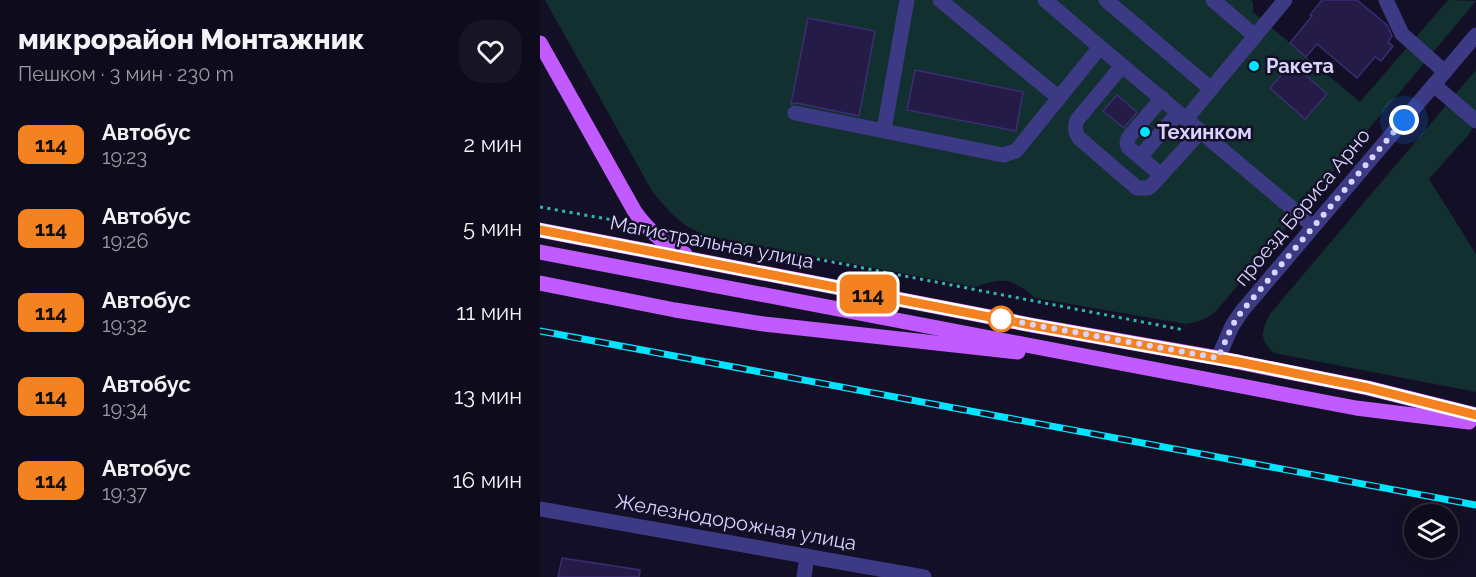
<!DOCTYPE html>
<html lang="ru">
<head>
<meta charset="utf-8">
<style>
  :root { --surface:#0e0b1c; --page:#171425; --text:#f1f3f6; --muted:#9b9ba3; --line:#2e2b3b }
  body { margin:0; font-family:Raleway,sans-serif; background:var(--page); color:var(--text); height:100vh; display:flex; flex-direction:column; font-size:22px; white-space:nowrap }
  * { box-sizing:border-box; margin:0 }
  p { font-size:20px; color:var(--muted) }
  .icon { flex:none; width:33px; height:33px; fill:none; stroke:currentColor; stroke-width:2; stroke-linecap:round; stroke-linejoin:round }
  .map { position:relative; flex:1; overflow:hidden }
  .panel { display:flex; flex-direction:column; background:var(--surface); width:540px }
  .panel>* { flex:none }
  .badge { padding:0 12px; border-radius:9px; font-size:21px; line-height:39px }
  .controls { position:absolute; left:864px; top:504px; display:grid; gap:12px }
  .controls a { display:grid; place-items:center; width:54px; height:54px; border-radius:50%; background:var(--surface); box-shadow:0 3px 15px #0003,0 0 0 2px var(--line); font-size:30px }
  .you { position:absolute; width:30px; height:30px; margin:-15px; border:4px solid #fff; border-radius:50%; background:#1a73e8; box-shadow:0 0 0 9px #1a73e833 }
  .map>.badge { position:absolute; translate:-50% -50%; box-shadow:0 0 0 3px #fff }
  .round { display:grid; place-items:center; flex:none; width:63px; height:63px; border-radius:24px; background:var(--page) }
  .overview { display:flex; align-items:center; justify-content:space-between; height:102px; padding:0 18px }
  h1 { font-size:28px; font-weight:800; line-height:45px }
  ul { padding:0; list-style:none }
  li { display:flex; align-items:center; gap:18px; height:84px; padding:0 18px }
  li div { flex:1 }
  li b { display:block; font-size:22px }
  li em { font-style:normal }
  li .badge { min-width:66px; font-weight:700; text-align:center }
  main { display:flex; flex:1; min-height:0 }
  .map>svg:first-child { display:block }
  .green { fill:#12302f }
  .building { fill:#241b47; stroke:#3b2d73; stroke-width:1.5 }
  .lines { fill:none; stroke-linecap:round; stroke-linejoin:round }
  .path { stroke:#2fb8b0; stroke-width:3; stroke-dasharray:3 4.5; stroke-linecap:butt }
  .minor { stroke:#3d3a85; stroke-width:15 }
  .major { stroke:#c25bff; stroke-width:15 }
  .rail-casing { stroke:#00e5ff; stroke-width:7 }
  .rail { stroke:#130f26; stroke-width:4.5; stroke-dasharray:14; stroke-linecap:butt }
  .line-casing { stroke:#fff; stroke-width:14 }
  .line { stroke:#f58220; stroke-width:9 }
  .walk { stroke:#d9d4ff; stroke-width:6; stroke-dasharray:0 10.8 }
  .poi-dot { fill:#00e5ff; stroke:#130f26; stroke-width:2 }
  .stop-dot { fill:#fff; stroke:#f58220; stroke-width:3 }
  .labels { text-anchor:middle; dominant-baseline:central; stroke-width:5; stroke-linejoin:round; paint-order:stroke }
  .poi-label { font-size:20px; font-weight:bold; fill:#d9d4ff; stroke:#130f26; text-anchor:start }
  .street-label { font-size:20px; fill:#d9d4ff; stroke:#130f26 }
</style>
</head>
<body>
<main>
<section class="panel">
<div class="overview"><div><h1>микрорайон Монтажник</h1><p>Пешком · 3 мин · 230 m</p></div><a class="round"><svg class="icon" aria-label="heart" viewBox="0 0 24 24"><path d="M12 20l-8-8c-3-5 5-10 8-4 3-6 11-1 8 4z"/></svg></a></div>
<ul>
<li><span class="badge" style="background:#f58220;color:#111">114</span><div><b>Автобус</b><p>19:23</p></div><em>2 мин</em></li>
<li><span class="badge" style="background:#f58220;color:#111">114</span><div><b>Автобус</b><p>19:26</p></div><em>5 мин</em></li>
<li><span class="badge" style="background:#f58220;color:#111">114</span><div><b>Автобус</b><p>19:32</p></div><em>11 мин</em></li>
<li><span class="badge" style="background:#f58220;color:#111">114</span><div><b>Автобус</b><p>19:34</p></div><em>13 мин</em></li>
<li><span class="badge" style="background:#f58220;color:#111">114</span><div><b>Автобус</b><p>19:37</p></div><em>16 мин</em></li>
</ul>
</section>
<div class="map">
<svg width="936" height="577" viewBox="0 0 936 577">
  <rect width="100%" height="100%" fill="#130f26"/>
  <g class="green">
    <path d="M5,0H711L713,2V12L820,102L908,0L936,1L678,309C669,318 659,322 646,324L495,298C472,278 464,277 435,287L171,237C140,226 133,216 112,191Z"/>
    <path d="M936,70V118L930,133L889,179L936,254V392L734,353C719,339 721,332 730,314Z"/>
  </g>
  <g class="building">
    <polygon points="782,0 817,0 847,25 852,36 848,42 853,46 841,61 835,57 817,78 777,44 766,57 750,43 772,16 770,15"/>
    <polygon points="268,18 335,31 319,116 257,103 251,104"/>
    <polygon points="752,63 787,94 765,119 730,88"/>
    <polygon points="375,70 483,92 476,131 367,110"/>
    <polygon points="577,95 597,112 584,128 563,111"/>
    <polygon points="22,558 100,570 99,577 18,577"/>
  </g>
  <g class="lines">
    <g class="path">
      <polyline points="0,207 84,222"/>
      <polyline points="137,232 644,330"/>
    </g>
    <g class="minor">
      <polyline points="400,0 519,98"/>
      <polyline points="505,0 560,47"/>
      <polyline points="566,0 671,89"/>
      <polyline points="673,0 715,36"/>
      <polyline points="846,0 862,34 905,72"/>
      <path d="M582,66L537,120C534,127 535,132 539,138L597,188H608L612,185L661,131"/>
      <polyline points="894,85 936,121"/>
      <polyline points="255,113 463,155 476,151 560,47 773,226"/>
      <polyline points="646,119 745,0"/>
      <polyline points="344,130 367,0"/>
      <polyline points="600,157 638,113"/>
      <polyline points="621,175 588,147 587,143 588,138 622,98"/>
      <polyline points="678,358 692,326 702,311 936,35"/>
      <polyline points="0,509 384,577"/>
      <polyline points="264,577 267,556"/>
    </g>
    <g class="major">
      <path d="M0,43L95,212C108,230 124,245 145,254"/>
      <polyline points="0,230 491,325 678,358 828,388 936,415"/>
      <polyline points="0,252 816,408 929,422"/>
      <polyline points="0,283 135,310 224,324 478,352"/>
    </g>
    <g class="rail-casing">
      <polyline id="rail" points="0,331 936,505"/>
    </g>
    <use href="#rail" class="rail"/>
  </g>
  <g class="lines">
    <g class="line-casing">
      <polyline id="line" points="0,230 491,325 699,362 828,388 936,415"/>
    </g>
    <use href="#line" class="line"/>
    <polyline class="walk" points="461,319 678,358 692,326 702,311 864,120"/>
  </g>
  <g class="poi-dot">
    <circle cx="714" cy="66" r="6"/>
    <circle cx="605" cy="132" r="6"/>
  </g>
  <circle class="stop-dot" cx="461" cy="319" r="12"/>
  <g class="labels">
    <g class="poi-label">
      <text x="726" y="66">Ракета</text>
      <text x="617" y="132">Техинком</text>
    </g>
    <g class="street-label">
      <text transform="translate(762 207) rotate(-50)">проезд Бориса Арно</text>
      <text transform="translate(172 242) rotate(11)">Магистральная улица</text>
      <text transform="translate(196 522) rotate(10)">Железнодорожная улица</text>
    </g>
  </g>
</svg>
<div class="controls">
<a><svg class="icon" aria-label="layers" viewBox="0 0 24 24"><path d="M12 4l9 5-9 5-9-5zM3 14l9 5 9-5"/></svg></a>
</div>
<div class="you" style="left:864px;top:120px"></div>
<b class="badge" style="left:328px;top:294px;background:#f58220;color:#111">114</b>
</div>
</main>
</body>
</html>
